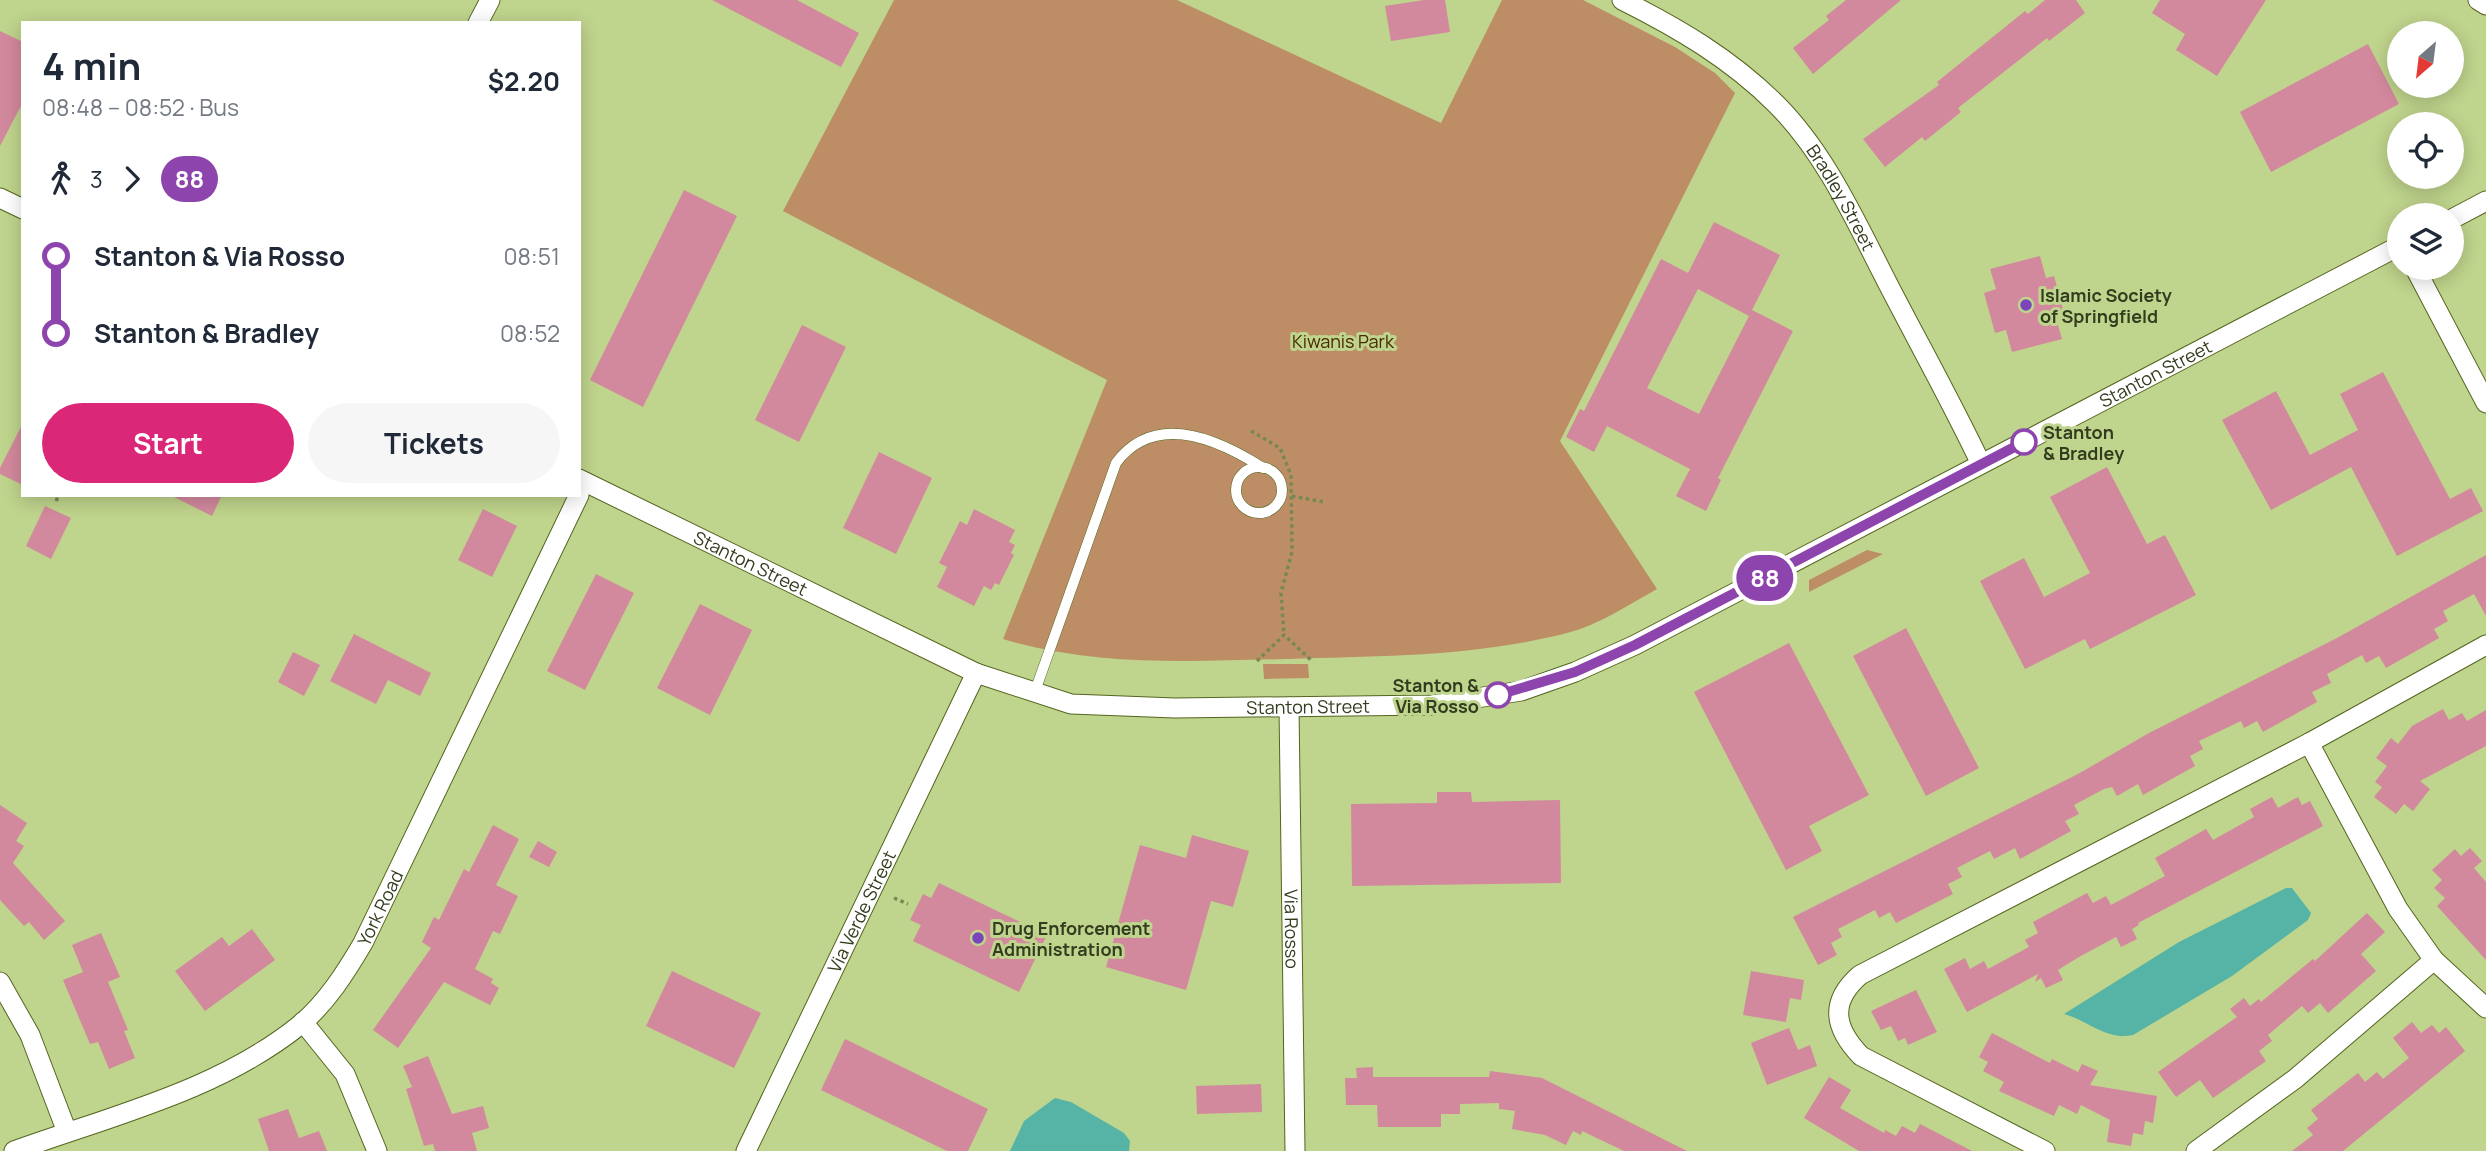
<!DOCTYPE html>
<html lang="en">
<head>
<meta charset="utf-8">
<style>
  :root { --surface:#fff; --page:#f6f6f7; --text:#1f2937; --muted:#747a83; --accent:#db2777 }
  body { margin:0; font-family:Manrope,sans-serif; background:var(--page); color:var(--text); height:100vh; display:flex; flex-direction:column; font-size:26px; white-space:nowrap }
  * { box-sizing:border-box; margin:0 }
  p { font-size:23px; color:var(--muted) }
  .icon { flex:none; width:38px; height:38px; fill:none; stroke:currentColor; stroke-width:2; stroke-linecap:round; stroke-linejoin:round }
  .map { position:relative; flex:1; overflow:hidden }
  .panel { position:absolute; left:21px; top:21px; width:560px; height:476px; display:flex; flex-direction:column; background:var(--surface); border-radius:0px; box-shadow:0 4px 18px #0003 }
  .panel>* { flex:none }
  .badge { padding:0 14px; border-radius:23px; font-size:24px; line-height:46px }
  .needle { width:46px; rotate:208deg }
  .fabs { position:absolute; left:2387px; top:21px; display:grid; gap:14px }
  .fabs a { display:grid; place-items:center; width:77px; height:77px; border-radius:50%; background:var(--surface); box-shadow:0 4px 18px #0003; font-size:35px }
  .map>.badge { position:absolute; translate:-50% -50%; box-shadow:0 0 0 4px #fff }
  .legs { display:flex; align-items:center; gap:10px; height:77px; padding:0 21px; font-size:23px }
  .legs p { margin-inline-start:auto }
  .overview { display:flex; align-items:center; justify-content:space-between; height:119px; padding:0 21px }
  h1 { font-size:38px; font-weight:700; line-height:52px }
  .action { display:flex; gap:14px; margin-top:auto; padding:14px 21px }
  .action a { flex:1; height:80px; border-radius:42px; background:var(--accent); color:#fff; font-size:28px; font-weight:700; line-height:80px; text-align:center }
  .action a+a { background:var(--page); color:var(--text) }
  ul { padding:0 21px; list-style:none }
  li { display:flex; align-items:center; gap:24px; height:77px; font-size:26px }
  li i { display:grid; place-items:center; width:10px; height:100%; margin:0 9px; background:currentColor }
  li i::after { content:''; width:18px; height:18px; margin:-9px; border:5px solid; border-radius:50%; background:var(--surface) }
  li p { margin-inline-start:auto }
  li:first-child i { background:linear-gradient(#0000 50%,currentColor 0) }
  li:last-child i { background:linear-gradient(currentColor 50%,#0000 0) }
  .map>svg:first-child { display:block }
  .green { fill:#bd8e66 }
  .water { fill:#55b4a6 }
  .building { fill:#d3899d; fill-rule:evenodd }
  .lines { fill:none; stroke-linecap:round; stroke-linejoin:round }
  .service-casing { stroke:#54651f; stroke-width:11 }
  .minor-casing { stroke:#54651f; stroke-width:21 }
  .path { stroke:#788754; stroke-width:3.5; stroke-dasharray:3.5 3.5; stroke-linecap:butt }
  .service { stroke:#fff; stroke-width:10 }
  .minor { stroke:#fff; stroke-width:19 }
  .line-1-casing { stroke:#fff; stroke-width:16 }
  .line-1 { stroke:#8e44ad; stroke-width:10 }
  .poi-dot { fill:#7c44bb; stroke:#bfd48c; stroke-width:2.5 }
  .stop-1-dot { fill:#fff; stroke:#8e44ad; stroke-width:3.5 }
  .labels { text-anchor:middle; dominant-baseline:central; stroke-width:6; stroke-linejoin:round; paint-order:stroke }
  .street-label { font-size:18px; fill:#333c1e; stroke:#bfd48c }
  .poi-label { font-size:18px; font-weight:bold; fill:#333c1e; stroke:#bfd48c; text-anchor:start }
  .park-label { font-size:18px; fill:#4b2700; stroke:#bfd48c }
  .stop-label { font-size:18px; font-weight:bold; fill:#333c1e; stroke:#bfd48c; text-anchor:start }
</style>
</head>
<body>
<div class="map">
<svg width="2486" height="1151" viewBox="0 0 2486 1151">
  <rect width="100%" height="100%" fill="#bfd48c"/>
  <g class="green">
    <path d="M894,0H1177L1441,123L1502,0H1583L1675,47L1715,73L1735,93L1560,441L1657,589C1628,605 1599,625 1567,633C1474,657 1382,656 1287,659C1191,661 1096,667 1003,639L1107,380L783,211Z"/>
    <polygon points="1867,550 1883,554 1809,592 1809,580"/>
    <polygon points="1263,664 1308,664 1309,678 1264,679"/>
  </g>
  <g class="water">
    <path d="M2286,888H2292L2311,913L2308,920L2232,976L2133,1035C2107,1041 2087,1020 2064,1014L2179,942Z"/>
    <polygon points="1055,1098 1071,1102 1124,1133 1130,1141 1129,1151 1010,1151 1024,1121"/>
  </g>
  <g class="building">
    <polygon points="712,0 797,0 859,33 841,67"/>
    <polygon points="1424,0 1445,0 1450,32 1391,41 1385,6"/>
    <polygon points="1846,0 1901,0 1813,74 1793,48 1829,20 1826,16"/>
    <polygon points="2045,0 2076,0 2085,13 2049,41 2047,38 1958,108 1961,112 1925,141 1922,137 1885,167 1863,139 1939,85 1937,82 2025,11 2028,14"/>
    <polygon points="2160,0 2266,0 2217,76 2176,50 2185,34 2152,13"/>
    <polygon points="0,31 23,42 23,102 0,146"/>
    <polygon points="2368,44 2399,104 2271,172 2240,112"/>
    <polygon points="684,190 737,216 643,407 590,380"/>
    <path d="M1714,222L1780,255L1752,310L1793,331L1718,478L1721,480L1706,511L1676,496L1690,469L1607,426L1594,452L1566,437L1580,409L1584,411L1661,259L1688,273ZM1698,289L1749,316L1699,414L1647,388Z"/>
    <polygon points="2040,256 2046,278 2054,276 2064,313 2055,315 2062,339 2012,352 2006,330 1995,333 1984,293 1996,289 1990,269"/>
    <polygon points="802,325 846,347 799,442 755,420"/>
    <polygon points="2383,372 2450,499 2471,488 2483,511 2397,556 2351,467 2271,510 2222,420 2276,391 2310,455 2358,430 2340,394"/>
    <polygon points="23,423 23,485 0,474 0,468"/>
    <polygon points="879,452 932,478 896,554 843,528"/>
    <polygon points="2107,467 2147,544 2165,535 2196,595 2090,649 2085,639 2025,669 1980,581 2024,558 2044,597 2090,573 2050,497"/>
    <polygon points="170,495 222,495 212,516"/>
    <polygon points="45,506 71,518 51,559 26,546"/>
    <polygon points="483,509 517,526 492,577 458,560"/>
    <polygon points="974,509 1015,530 1009,542 1015,545 1011,553 1014,555 999,585 995,583 991,590 984,586 974,606 937,587 947,567 939,563 960,521 967,525"/>
    <polygon points="2486,555 2486,616 2474,594 2443,611 2448,621 2434,629 2439,638 2386,668 2379,656 2366,663 2362,655 2327,674 2331,683 2312,692 2317,702 2263,732 2257,721 2244,728 2241,721 2199,741 2203,749 2190,756 2195,766 2143,795 2138,784 2117,796 2112,787 2104,789 2074,805 2079,814 2065,821 2071,831 2020,859 2015,848 1994,859 1990,851 1957,868 1962,877 1948,884 1953,894 1896,923 1890,912 1879,918 1875,910 1838,929 1842,937 1831,943 1837,955 1818,965 1793,917 2078,774 2149,733 2337,638"/>
    <polygon points="596,574 634,593 585,690 547,671"/>
    <polygon points="700,604 752,630 710,715 657,688"/>
    <polygon points="1906,628 1979,768 1926,796 1853,656"/>
    <polygon points="354,634 431,673 420,696 388,680 376,704 330,681"/>
    <polygon points="1789,643 1869,795 1809,826 1822,851 1786,870 1694,692"/>
    <polygon points="293,652 320,665 304,696 278,682"/>
    <polygon points="2443,709 2449,720 2462,713 2467,721 2486,710 2486,746 2420,781 2430,789 2413,811 2404,804 2396,814 2374,797 2382,787 2375,782 2387,766 2376,758 2391,738 2398,744 2412,726"/>
    <polygon points="1437,792 1471,792 1472,802 1560,800 1561,883 1352,886 1351,804 1437,803"/>
    <polygon points="2272,797 2278,808 2298,797 2302,805 2310,801 2323,826 2138,923 2139,925 2132,929 2137,939 2121,947 2116,937 2079,957 2058,970 2063,980 2046,988 2041,978 2035,982 2038,974 1967,1012 1944,969 1965,958 1970,969 1984,961 1988,969 2029,947 2025,940 2038,933 2033,922 2087,893 2093,903 2106,896 2111,905 2165,876 2155,858 2206,829 2213,840 2254,817 2250,809"/>
    <polygon points="0,805 27,823 16,841 24,846 13,863 65,921 44,940 29,922 24,926 0,900"/>
    <polygon points="493,825 519,839 496,885 518,896 500,934 493,931 475,969 493,979 491,983 499,988 490,1005 444,982 398,1048 373,1030 431,948 422,942 434,917 439,920 464,869 469,872"/>
    <polygon points="1192,835 1249,851 1233,907 1211,901 1186,990 1106,967 1140,845 1186,858"/>
    <polygon points="538,841 557,852 549,867 529,857"/>
    <polygon points="2470,848 2482,861 2474,868 2486,882 2486,960 2437,906 2445,898 2434,888 2442,880 2432,870 2455,849 2461,856"/>
    <polygon points="939,883 1047,935 1019,992 913,941 921,925 910,920 923,894 931,898"/>
    <polygon points="2367,913 2385,932 2361,954 2376,971 2328,1013 2320,1003 2308,1013 2302,1006 2268,1035 2272,1041 2259,1051 2266,1061 2213,1098 2200,1080 2176,1097 2158,1072 2237,1017 2230,1009 2244,998 2250,1006 2259,999 2261,1002 2313,959 2315,961"/>
    <polygon points="252,929 275,960 205,1011 175,971 222,937 229,946"/>
    <polygon points="101,933 120,977 108,982 128,1030 124,1031 135,1058 109,1069 98,1042 90,1044 63,980 83,972 72,945"/>
    <polygon points="672,971 761,1013 734,1068 646,1026"/>
    <polygon points="1751,971 1804,980 1801,1000 1790,998 1786,1022 1743,1015"/>
    <polygon points="1916,990 1937,1032 1908,1045 1905,1038 1898,1041 1891,1026 1881,1030 1871,1011"/>
    <polygon points="2412,1022 2421,1033 2432,1025 2439,1033 2446,1027 2465,1051 2343,1151 2292,1151 2313,1135 2307,1128 2318,1119 2311,1110 2358,1073 2365,1082 2377,1072 2383,1079 2409,1058 2393,1038"/>
    <polygon points="1789,1028 1798,1050 1810,1045 1817,1066 1767,1085 1751,1043"/>
    <polygon points="1992,1033 2050,1063 2052,1059 2078,1072 2082,1064 2098,1071 2090,1085 2157,1096 2153,1123 2145,1121 2143,1135 2133,1133 2131,1146 2107,1142 2110,1120 2081,1105 2077,1114 2059,1105 2054,1116 1999,1091 2004,1082 1983,1071 1988,1062 1979,1057"/>
    <polygon points="845,1039 988,1109 968,1151 947,1151 821,1090"/>
    <polygon points="428,1056 452,1114 483,1106 489,1128 472,1133 477,1151 435,1151 433,1144 424,1146 406,1089 412,1087 403,1066"/>
    <polygon points="1373,1067 1373,1077 1489,1077 1490,1071 1542,1078 1687,1151 1624,1151 1582,1131 1581,1135 1573,1131 1566,1145 1545,1135 1512,1129 1515,1111 1499,1109 1499,1103 1460,1104 1460,1114 1441,1114 1441,1127 1378,1127 1377,1105 1346,1105 1345,1078 1357,1078 1356,1068"/>
    <polygon points="1829,1077 1851,1090 1840,1108 1884,1133 1885,1130 1896,1136 1902,1126 1915,1133 1920,1124 1972,1151 1859,1151 1804,1118"/>
    <polygon points="1261,1084 1262,1112 1197,1114 1196,1086"/>
    <polygon points="288,1109 299,1138 319,1131 327,1151 269,1151 258,1119"/>
  </g>
  <g class="lines">
    <g class="service-casing">
      <g id="service">
        <circle cx="1259" cy="490" r="23"/>
        <path d="M1034,694L1116,463C1155,411 1218,439 1263,468"/>
      </g>
    </g>
    <g class="minor-casing">
      <g id="minor">
        <path id="s1" d="M1622,0C1678,28 1731,59 1776,104C1826,154 1856,222 1888,284C1919,344 1952,403 1981,464"/>
        <polyline points="2478,0 2486,5"/>
        <polyline points="478,23 490,0"/>
        <polyline points="0,198 23,209"/>
        <polyline points="2452,219 2486,201"/>
        <polyline points="2415,268 2486,403"/>
        <path id="s2" d="M579,479L976,673L1071,704L1175,708L1432,705L1521,691L1575,672L1635,645L2399,246"/>
        <path id="s3" d="M1289,707L1295,1151"/>
        <polyline points="2309,743 2486,645"/>
        <polyline points="2434,960 2486,1008"/>
        <polyline points="0,982 30,1035 67,1132"/>
        <polyline points="303,1022 345,1074 377,1151"/>
        <path id="s4" d="M14,1151C111,1116 220,1090 301,1024C327,1002 346,972 363,943L579,495"/>
        <path id="s5" d="M746,1151L976,673"/>
        <path d="M2045,1151L1861,1056C1834,1028 1829,1002 1860,975L2309,743L2398,909L2434,960L2295,1079L2196,1151"/>
      </g>
    </g>
    <g class="path">
      <polyline points="1251,431 1280,448 1291,475 1292,552 1281,593 1284,635"/>
      <polyline points="1292,496 1324,502"/>
      <polyline points="56,501 59,495"/>
      <polyline points="1257,661 1284,635 1312,661"/>
      <polyline points="894,898 908,904"/>
    </g>
    <use href="#service" class="service"/>
    <use href="#minor" class="minor"/>
  </g>
  <g class="lines">
    <g class="line-1-casing">
      <polyline id="line-1" points="1498,695 1575,672 1635,645 2024,442"/>
    </g>
    <use href="#line-1" class="line-1"/>
  </g>
  <g class="poi-dot">
    <circle cx="2026" cy="305" r="7"/>
    <circle cx="978" cy="938" r="7"/>
  </g>
  <g class="stop-1-dot">
    <circle cx="2024" cy="442" r="12"/>
    <circle cx="1498" cy="695" r="12"/>
  </g>
  <g class="labels">
    <g class="street-label">
      <text stroke="none"><textPath href="#s1" startOffset="301">Bradley Street</textPath></text>
      <text stroke="none"><textPath href="#s2" startOffset="1703">Stanton Street</textPath></text>
      <text stroke="none"><textPath href="#s2" startOffset="191">Stanton Street</textPath></text>
      <text stroke="none"><textPath href="#s2" startOffset="779">Stanton Street</textPath></text>
      <text stroke="none"><textPath href="#s4" startOffset="457">York Road</textPath></text>
      <text stroke="none"><textPath href="#s5" startOffset="266">Via Verde Street</textPath></text>
      <text stroke="none"><textPath href="#s3" startOffset="222">Via Rosso</textPath></text>
    </g>
    <g class="poi-label">
      <text x="2040" y="295">Islamic Society<tspan x="2040" dy="21">of Springfield</tspan></text>
      <text x="992" y="928">Drug Enforcement<tspan x="992" dy="21">Administration</tspan></text>
    </g>
    <g class="park-label">
      <text x="1343" y="341">Kiwanis Park</text>
    </g>
    <g class="stop-label">
      <text x="2043" y="432">Stanton<tspan x="2043" dy="21">&amp; Bradley</tspan></text>
      <text x="1479" y="685" text-anchor="end">Stanton &amp;<tspan x="1479" dy="21">Via Rosso</tspan></text>
    </g>
  </g>
</svg>
<div class="fabs">
<a><svg class="needle" viewBox="-14 -14 28 28"><path d="M0-13l5 13h-10z" fill="#e53935"/><path d="M0 13l5-13h-10z" fill="#747a83"/></svg></a>
<a><svg class="icon" aria-label="locate" viewBox="0 0 24 24"><circle cx="12" cy="12" r="6"/><path d="M12 2v4M12 18v4M2 12h4M18 12h4"/></svg></a>
<a><svg class="icon" aria-label="layers" viewBox="0 0 24 24"><path d="M12 4l9 5-9 5-9-5zM3 14l9 5 9-5"/></svg></a>
</div>
<b class="badge" style="left:1765px;top:578px;background:#8e44ad;color:#fff">88</b>
<section class="panel">
<div class="overview"><div><h1>4 min</h1><p>08:48 – 08:52 · Bus</p></div><b>$2.20</b></div>
<div class="legs"><svg class="icon" aria-label="walk" viewBox="0 0 24 24"><circle cx="13" cy="4" r="2"/><path d="M13 8l-2 6 4 7M11 14l-3 7M7 12l3-4h3l4 4"/></svg>3<svg class="icon" aria-label="forward" viewBox="0 0 24 24"><path d="M9 5l7 7-7 7"/></svg><b class="badge" style="background:#8e44ad;color:#fff">88</b></div>
<ul>
<li><i style="color:#8e44ad"></i><b>Stanton &amp; Via Rosso</b><p>08:51</p></li>
<li><i style="color:#8e44ad"></i><b>Stanton &amp; Bradley</b><p>08:52</p></li>
</ul>
<div class="action"><a>Start</a><a>Tickets</a></div>
</section>
</div>
</body>
</html>
